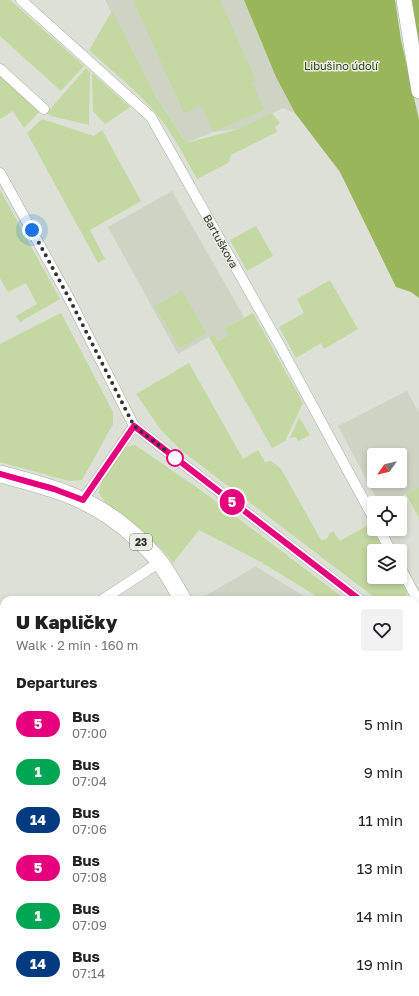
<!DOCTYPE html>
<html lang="en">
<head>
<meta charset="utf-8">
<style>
  :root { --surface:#fff; --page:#f2f2f2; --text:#202124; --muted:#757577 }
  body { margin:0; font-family:"Golos Text",sans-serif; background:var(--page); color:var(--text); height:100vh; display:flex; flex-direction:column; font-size:15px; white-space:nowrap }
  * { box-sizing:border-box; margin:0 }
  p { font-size:13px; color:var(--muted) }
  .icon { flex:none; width:22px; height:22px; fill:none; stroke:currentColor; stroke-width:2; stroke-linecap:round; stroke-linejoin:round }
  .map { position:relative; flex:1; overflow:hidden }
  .drawer { position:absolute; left:0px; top:596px; width:419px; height:400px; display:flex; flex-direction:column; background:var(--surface); border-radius:12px 12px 0 0; box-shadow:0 2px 6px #0003 }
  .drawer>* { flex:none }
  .badge { padding:0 8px; border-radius:13px; font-size:14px; line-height:26px }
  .needle { width:26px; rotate:236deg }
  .buttons { position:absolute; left:367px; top:448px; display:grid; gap:8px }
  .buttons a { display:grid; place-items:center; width:40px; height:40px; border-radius:4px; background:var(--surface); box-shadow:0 2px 6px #0003; font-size:20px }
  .you { position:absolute; width:20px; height:20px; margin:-10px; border:3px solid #fff; border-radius:50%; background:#1a73e8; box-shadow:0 0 0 6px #1a73e833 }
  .map>.badge { position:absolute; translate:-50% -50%; box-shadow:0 0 0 2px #fff }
  h2 { padding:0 16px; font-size:15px; line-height:36px }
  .round { display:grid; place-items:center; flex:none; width:42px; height:42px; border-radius:4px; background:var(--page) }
  .headline { display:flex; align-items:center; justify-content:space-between; height:68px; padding:0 16px }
  h1 { font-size:19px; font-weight:800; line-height:30px }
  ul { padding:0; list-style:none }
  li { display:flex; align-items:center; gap:12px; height:48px; padding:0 16px }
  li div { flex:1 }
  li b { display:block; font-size:15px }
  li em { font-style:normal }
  li .badge { min-width:44px; font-weight:700; text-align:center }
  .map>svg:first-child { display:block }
  .built { fill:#ced4c3; fill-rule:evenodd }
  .green { fill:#c4d8a1 }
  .forest { fill:#99b65a }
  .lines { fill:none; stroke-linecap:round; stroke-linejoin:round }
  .street-casing { stroke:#a6aaa0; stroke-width:11 }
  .secondary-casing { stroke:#a6aaa0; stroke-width:16 }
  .primary-casing { stroke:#a6aaa0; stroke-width:18 }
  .street { stroke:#fff; stroke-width:10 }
  .secondary { stroke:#fff; stroke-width:15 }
  .primary { stroke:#fff; stroke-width:17 }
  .rail { stroke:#888a83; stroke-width:3 }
  .line-casing { stroke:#fff; stroke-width:9 }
  .line { stroke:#e6007e; stroke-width:6 }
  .walk { stroke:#32332f; stroke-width:4; stroke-dasharray:0 7.2 }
  .stop-dot { fill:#fff; stroke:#e6007e; stroke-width:2 }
  .labels { text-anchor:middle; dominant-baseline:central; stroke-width:3; stroke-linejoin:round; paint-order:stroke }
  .shield { fill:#e9ede3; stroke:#696b65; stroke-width:1 }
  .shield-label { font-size:10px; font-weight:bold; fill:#32332f }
  .park-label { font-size:11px; fill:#333e18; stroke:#e9ede3 }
  .street-label { font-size:11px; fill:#32332f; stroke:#e9ede3 }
</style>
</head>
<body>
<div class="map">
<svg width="419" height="996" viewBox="0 0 419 996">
  <rect width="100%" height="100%" fill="#dce0d6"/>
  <g class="built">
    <polygon points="105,0 244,0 276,77 295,113 283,108 239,129 213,132 186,143 154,94"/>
    <polygon points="172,191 244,317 224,328 228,336 218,341 214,334 178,354 108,227"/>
    <path d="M407,391L419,413V487L389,503H379L338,426ZM374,455H400V481H374Z"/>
    <polygon points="255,566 310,600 198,600 255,567"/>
  </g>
  <g class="green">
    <polygon points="0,0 10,0 84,66 61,91 0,36"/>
    <polygon points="133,0 220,0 256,81 252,82 264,110 213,132 201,105 184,113"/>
    <path d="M112,11L154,94L186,143L239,129L272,113L280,123L275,127L277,132L231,155L228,163L197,179C185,158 174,135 158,116C138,91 112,71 89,50Z"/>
    <polygon points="86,68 90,72 89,125 51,116 47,113"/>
    <polygon points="92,73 130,107 105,124 93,111"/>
    <polygon points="0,75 40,111 24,128 13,111 0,119"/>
    <polygon points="42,119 94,136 102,130 141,201 90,230 105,259 98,263 27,133"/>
    <polygon points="0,190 60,299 20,322 16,316 37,304 26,283 8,292 0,278"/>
    <polygon points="256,226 273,256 247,271 230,240"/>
    <polygon points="330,280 358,329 324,349 321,343 296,358 279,327 304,313 297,299"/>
    <polygon points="182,291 206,333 180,348 155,306"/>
    <polygon points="61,313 113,412 113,424 82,480 69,481 0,462 0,344"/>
    <polygon points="253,313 303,403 285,441 272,448 209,337 214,334 218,341 228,336 224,328"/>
    <polygon points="189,363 243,459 258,450 265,462 271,461 281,469 321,540 327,539 329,534 333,531 340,541 370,524 384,551 374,551 374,577 399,577 407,592 406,600 378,600 182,451 161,430 136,394"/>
    <polygon points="299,417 310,435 298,441 296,437 290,438"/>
    <path d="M135,445L202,491L346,600H323L261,562L199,530L173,563L163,550L103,500L99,493C101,480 112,459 123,449C126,446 131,446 135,445Z"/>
    <polygon points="419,487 419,518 406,494"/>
    <polygon points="0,763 4,770 4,992 150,992 154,996 29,996 22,994 18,996 0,996"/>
    <polygon points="253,992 335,992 327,996 255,996"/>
  </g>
  <g class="forest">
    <polygon points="244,0 395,0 401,40 419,120 419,298 411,292 396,287 340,172 295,113 276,77"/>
    <polygon points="411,0 419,0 419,60"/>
    <polygon points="174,992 253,992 255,996 177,996"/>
  </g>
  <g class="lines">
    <g class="street-casing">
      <g id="street">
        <polyline points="21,0 151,117 279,344 374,519"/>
        <polyline points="0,69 44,109"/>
        <polyline points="0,173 70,300 134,426 360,600"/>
        <polyline points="83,500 134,426"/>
        <polyline points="379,529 391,551"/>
        <polyline points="400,567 415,595 418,624"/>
        <polyline points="102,600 160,562"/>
        <polyline points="0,614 4,614"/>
        <polyline points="415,642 419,645"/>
        <polyline points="415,678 419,676"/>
        <polyline points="0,711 4,716"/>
        <polyline points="415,818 419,816"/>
        <polyline points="415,957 419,954"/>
      </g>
    </g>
    <g class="secondary-casing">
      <polyline id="secondary" points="404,0 419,91"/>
    </g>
    <g class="primary-casing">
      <g id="primary">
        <path d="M0,474C55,488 96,499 138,539C146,547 155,555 161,564C169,575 176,588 183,600"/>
        <polyline points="409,992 411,996"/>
      </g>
    </g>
    <use href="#street" class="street"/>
    <use href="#secondary" class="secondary"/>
    <use href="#primary" class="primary"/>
    <g class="rail">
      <polyline points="0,748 4,754"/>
      <polyline points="162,992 165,996"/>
    </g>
  </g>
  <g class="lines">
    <g class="line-casing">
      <polyline id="line" points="0,474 54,489 83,500 134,426 360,600"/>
    </g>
    <use href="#line" class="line"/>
    <polyline class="walk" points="32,230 70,300 134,426 175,458"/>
  </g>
  <circle class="stop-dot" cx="175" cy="458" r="8"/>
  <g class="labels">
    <rect class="shield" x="130" y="534" width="22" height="16" rx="3"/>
    <g class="shield-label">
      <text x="141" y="542">23</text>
    </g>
    <g class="park-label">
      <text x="341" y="65">Libušino údolí</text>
    </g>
    <g class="street-label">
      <text transform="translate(221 241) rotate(61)">Bartuškova</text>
    </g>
  </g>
</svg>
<div class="buttons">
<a><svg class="needle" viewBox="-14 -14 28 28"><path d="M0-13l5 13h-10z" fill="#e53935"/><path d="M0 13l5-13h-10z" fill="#757577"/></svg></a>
<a><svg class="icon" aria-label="locate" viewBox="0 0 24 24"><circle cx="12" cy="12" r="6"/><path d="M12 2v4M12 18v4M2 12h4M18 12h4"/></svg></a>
<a><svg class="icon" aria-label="layers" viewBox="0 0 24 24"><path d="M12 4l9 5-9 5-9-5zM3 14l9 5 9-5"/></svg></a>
</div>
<div class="you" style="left:32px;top:230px"></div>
<b class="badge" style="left:232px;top:502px;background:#e6007e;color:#fff">5</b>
<section class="drawer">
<div class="headline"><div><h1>U Kapličky</h1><p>Walk · 2 min · 160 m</p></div><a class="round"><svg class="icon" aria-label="heart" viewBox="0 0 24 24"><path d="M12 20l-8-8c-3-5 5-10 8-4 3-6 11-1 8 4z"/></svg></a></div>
<h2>Departures</h2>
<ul>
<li><span class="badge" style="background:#e6007e;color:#fff">5</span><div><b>Bus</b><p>07:00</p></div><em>5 min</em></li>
<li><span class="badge" style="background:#00a651;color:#fff">1</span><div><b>Bus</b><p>07:04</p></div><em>9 min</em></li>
<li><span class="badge" style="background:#003b80;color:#fff">14</span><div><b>Bus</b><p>07:06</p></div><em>11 min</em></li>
<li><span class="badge" style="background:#e6007e;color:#fff">5</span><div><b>Bus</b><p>07:08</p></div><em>13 min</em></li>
<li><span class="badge" style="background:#00a651;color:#fff">1</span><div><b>Bus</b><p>07:09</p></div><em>14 min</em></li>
<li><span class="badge" style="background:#003b80;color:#fff">14</span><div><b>Bus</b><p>07:14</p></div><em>19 min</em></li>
</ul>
</section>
</div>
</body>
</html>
